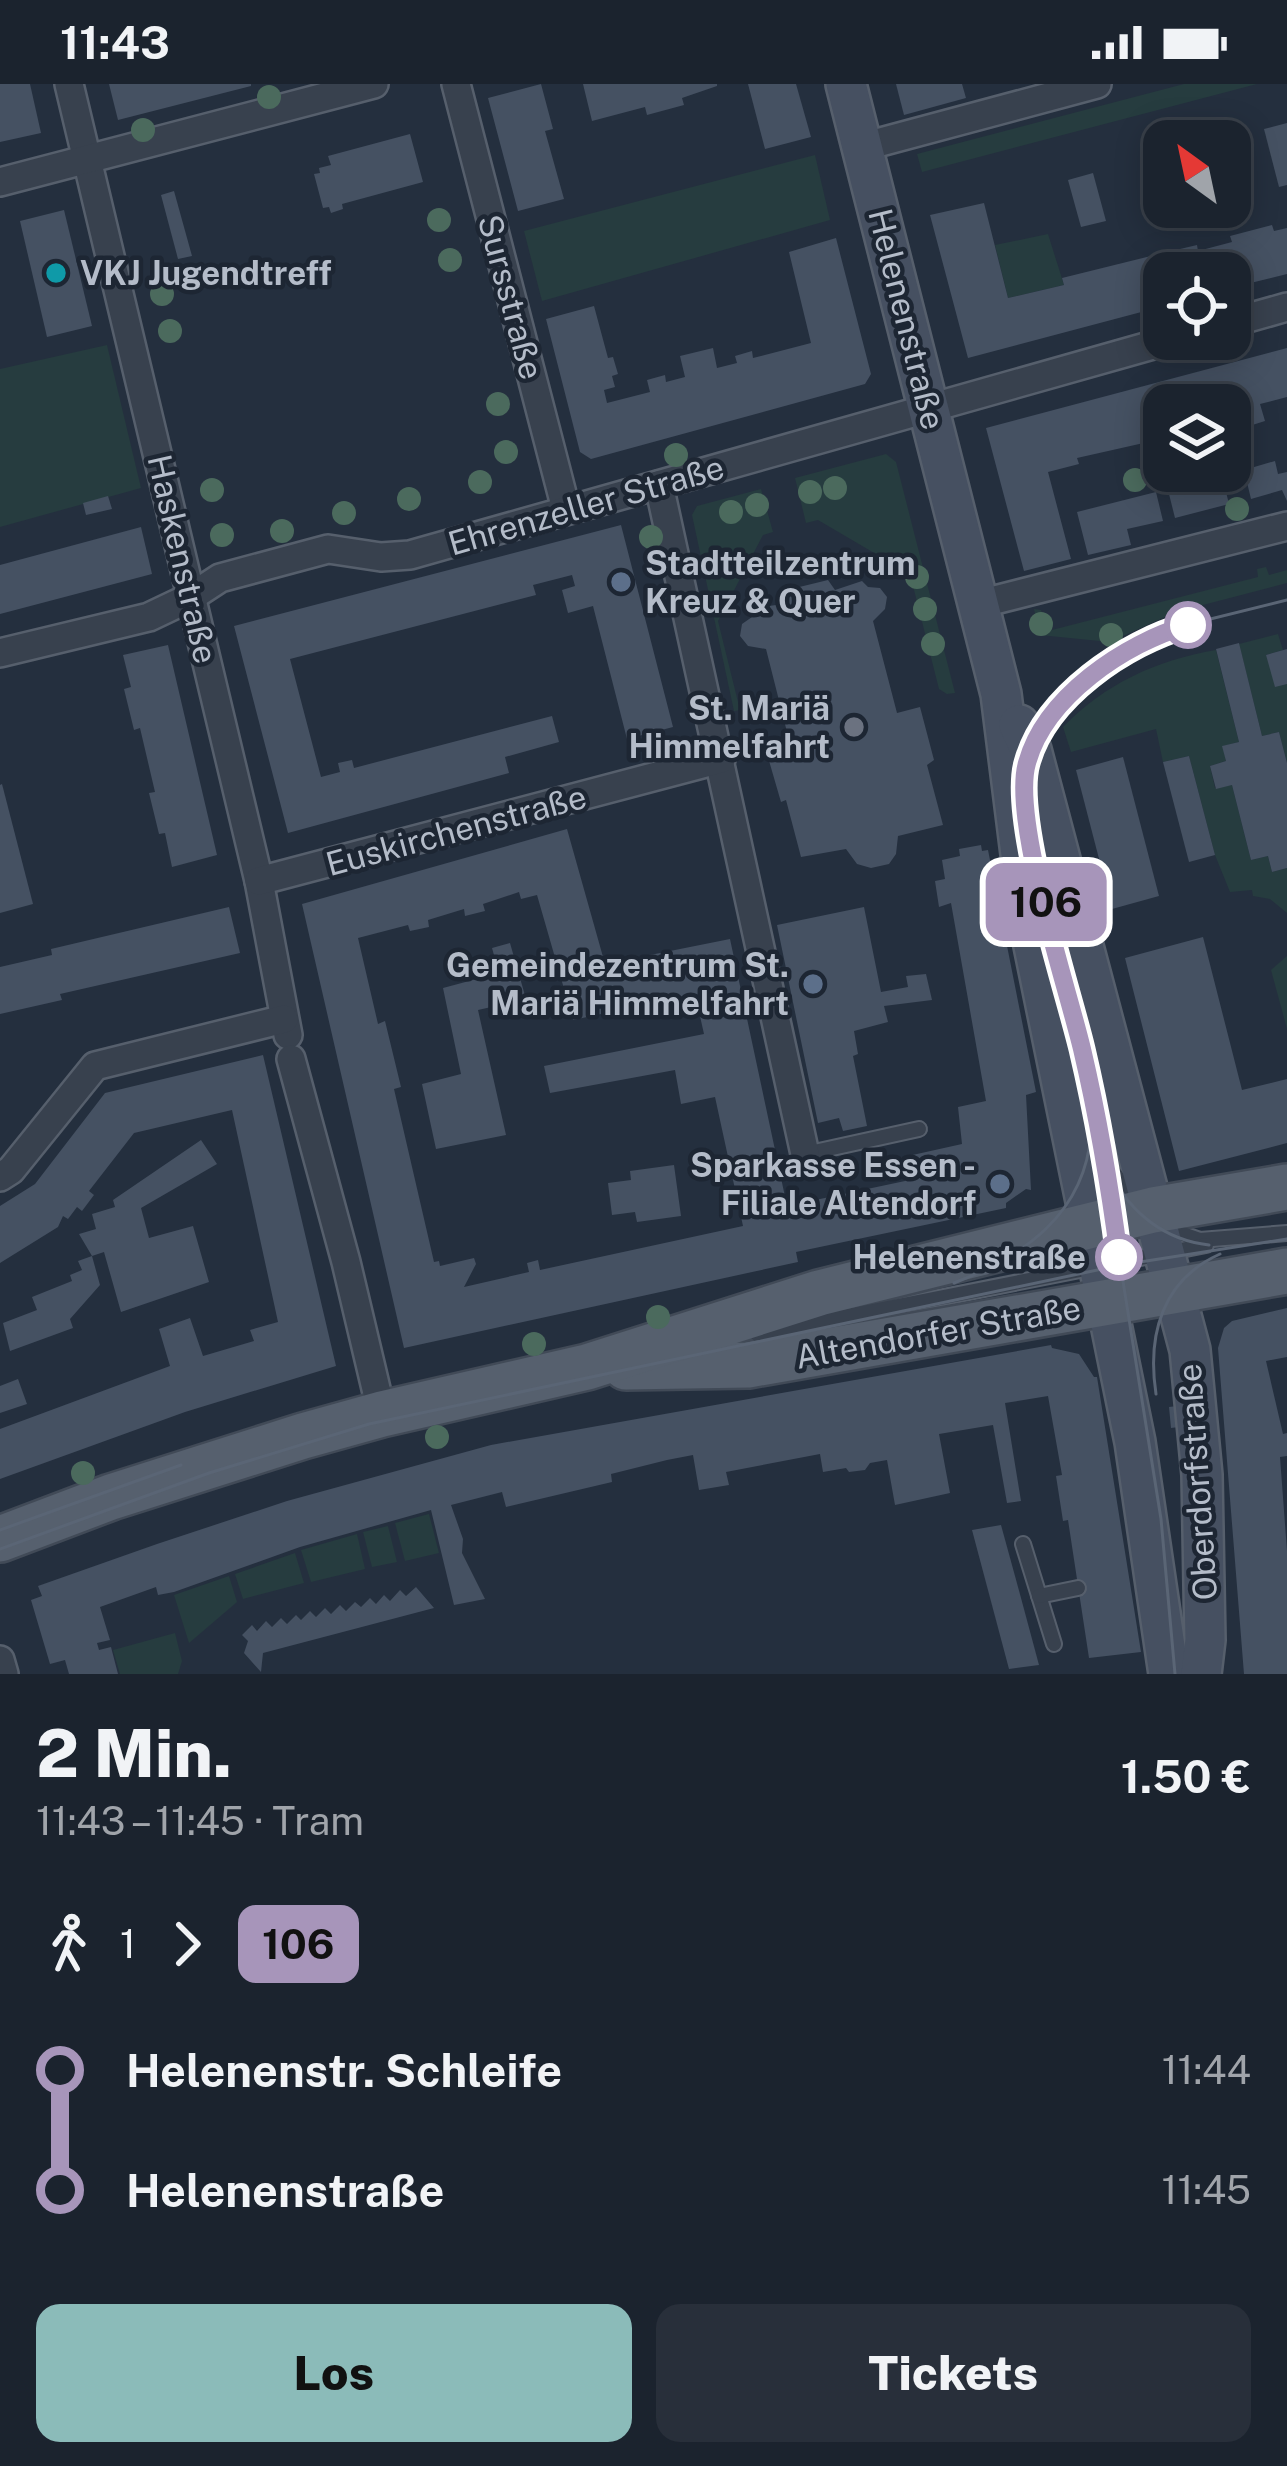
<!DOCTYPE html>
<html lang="de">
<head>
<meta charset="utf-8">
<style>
  :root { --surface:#1b232e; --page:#282f3a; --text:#f1f3f6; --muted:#a0a4aa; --line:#39404a; --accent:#8bbbb9 }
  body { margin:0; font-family:"Public Sans",sans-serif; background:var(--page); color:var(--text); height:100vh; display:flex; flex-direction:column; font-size:45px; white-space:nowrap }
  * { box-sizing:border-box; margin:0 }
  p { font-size:39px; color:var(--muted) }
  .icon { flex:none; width:66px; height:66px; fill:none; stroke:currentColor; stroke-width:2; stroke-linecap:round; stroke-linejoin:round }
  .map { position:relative; height:1590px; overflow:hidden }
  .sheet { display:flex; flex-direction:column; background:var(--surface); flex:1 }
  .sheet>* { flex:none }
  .badge { padding:0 24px; border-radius:18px; font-size:42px; line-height:78px }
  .needle { width:78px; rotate:327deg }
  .tools { position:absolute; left:1143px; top:36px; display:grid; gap:24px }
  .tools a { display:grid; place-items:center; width:108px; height:108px; border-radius:24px; background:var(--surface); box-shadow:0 6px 30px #0003,0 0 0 3px var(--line); font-size:60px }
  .map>.badge { position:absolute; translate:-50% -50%; box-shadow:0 0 0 6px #fff }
  .legs { display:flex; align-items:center; gap:18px; height:132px; padding:0 36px; font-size:39px }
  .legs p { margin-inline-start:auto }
  .headline { display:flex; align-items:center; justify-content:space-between; height:204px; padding:0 36px }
  h1 { font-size:66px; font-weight:800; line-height:90px }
  .primary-button { display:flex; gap:24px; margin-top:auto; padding:24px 36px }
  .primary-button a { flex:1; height:138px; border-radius:24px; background:var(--accent); color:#111; font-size:48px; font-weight:800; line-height:138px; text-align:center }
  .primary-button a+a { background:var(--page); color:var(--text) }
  ul { padding:0 36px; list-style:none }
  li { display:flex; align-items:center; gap:42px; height:120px; font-size:45px }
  li i { display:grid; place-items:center; width:18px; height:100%; margin:0 15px; background:currentColor }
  li i::after { content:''; width:30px; height:30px; margin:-15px; border:9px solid; border-radius:50%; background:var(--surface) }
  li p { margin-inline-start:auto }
  li:first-child i { background:linear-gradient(#0000 50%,currentColor 0) }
  li:last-child i { background:linear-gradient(currentColor 50%,#0000 0) }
  .status { display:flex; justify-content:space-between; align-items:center; height:84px; padding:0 60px; background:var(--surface); direction:ltr }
  .status svg { height:33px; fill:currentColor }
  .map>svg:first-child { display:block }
  .green { fill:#263c3f }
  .building { fill:#455162; fill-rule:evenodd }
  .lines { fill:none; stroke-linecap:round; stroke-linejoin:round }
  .lane-casing { stroke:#565f6c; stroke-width:18 }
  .street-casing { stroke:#565f6c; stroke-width:32 }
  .secondary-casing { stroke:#565f6c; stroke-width:44 }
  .primary-casing { stroke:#414a57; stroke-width:50 }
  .lane { stroke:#38414e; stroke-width:14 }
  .street { stroke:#38414e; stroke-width:27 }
  .secondary { stroke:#465061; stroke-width:39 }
  .primary { stroke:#56606e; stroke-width:45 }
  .tram { stroke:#5a6575; stroke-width:3 }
  .tree { fill:#4b6a5d }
  .line-1-casing { stroke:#fff; stroke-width:27 }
  .line-1 { stroke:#a795ba; stroke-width:18 }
  .culture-dot { fill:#0f9aa8; stroke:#1d2633; stroke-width:4.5 }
  .service-dot { fill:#5c6f8a; stroke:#1d2633; stroke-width:4.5 }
  .stop-1-dot { fill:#fff; stroke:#a795ba; stroke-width:6 }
  .worship-dot { fill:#6b7280; stroke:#1d2633; stroke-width:4.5 }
  .labels { text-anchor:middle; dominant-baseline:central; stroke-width:9; stroke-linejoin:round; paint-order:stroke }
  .poi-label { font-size:33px; font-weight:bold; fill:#b4bcc9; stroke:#1d2633; text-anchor:end }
  .street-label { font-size:33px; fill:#b4bcc9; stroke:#1d2633 }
  .stop-label { font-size:33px; font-weight:bold; fill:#b4bcc9; stroke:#1d2633; text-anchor:end }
</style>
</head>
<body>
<div class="status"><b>11:43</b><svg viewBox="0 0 49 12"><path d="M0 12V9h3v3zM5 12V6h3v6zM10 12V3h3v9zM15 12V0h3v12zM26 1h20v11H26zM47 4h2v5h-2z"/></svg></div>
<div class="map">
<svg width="1287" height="1590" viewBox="0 0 1287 1590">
  <rect width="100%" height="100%" fill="#242f3e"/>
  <g class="green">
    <polygon points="1184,0 1257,0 922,88 917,70"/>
    <polygon points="815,71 830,136 542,217 524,147"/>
    <polygon points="1048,150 1064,201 1008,214 995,161"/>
    <polygon points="107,261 141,404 0,443 0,285"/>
    <polygon points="886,370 896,378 955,609 947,610 939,605 910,490 818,436 806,439 795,394"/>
    <polygon points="761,405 773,448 763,451 718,537 740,626 734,627 692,431 697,422"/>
    <polygon points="1266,483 1269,491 1287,486 1287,499 1176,528 1110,558 1040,551 1034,525 1041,526 1048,547 1258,493 1257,485"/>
    <polygon points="1278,550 1283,566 1266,571 1287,600 1287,679 1279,648 1262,652 1239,560"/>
    <path d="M1216,566L1239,658L1223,662L1226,677L1210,682L1215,704L1232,701L1251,776L1268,772L1272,788L1287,784V829L1270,815L1253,812L1252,806L1230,808L1215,771L1189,672L1163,678L1156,645L1071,668L1063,643C1105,600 1156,576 1216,566Z"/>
    <polygon points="1287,872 1287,945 1271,886"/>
    <polygon points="429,1430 439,1469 405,1477 395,1439"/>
    <polygon points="388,1442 397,1478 372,1483 363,1448"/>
    <polygon points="357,1450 365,1485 311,1498 301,1466"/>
    <polygon points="295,1469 304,1499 243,1515 235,1490"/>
    <polygon points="229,1492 237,1518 189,1559 174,1511"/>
    <polygon points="175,1549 182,1577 178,1590 120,1590 113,1566"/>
  </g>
  <g class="building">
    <polygon points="0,0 30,0 41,49 0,58"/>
    <polygon points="109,0 251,0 251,2 118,36"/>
    <polygon points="541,0 553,45 545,47 564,115 518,127 488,14"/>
    <polygon points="583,0 717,0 717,2 682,14 684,21 647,31 645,23 592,37"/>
    <polygon points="748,0 796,0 811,53 765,65"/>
    <polygon points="896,0 962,0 966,14 904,31"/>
    <polygon points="1287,39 1287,101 1279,103 1264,45"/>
    <polygon points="410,50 423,98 342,120 343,125 331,129 329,123 323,124 314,90 320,89 319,84 331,81 328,72"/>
    <polygon points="1247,79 1254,105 1230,111 1230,83"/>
    <polygon points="1093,89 1106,137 1081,143 1068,96"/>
    <polygon points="174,107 192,172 178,175 161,111"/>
    <polygon points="984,119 1008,214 1064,201 1062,194 1167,168 1169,175 1182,171 1180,165 1197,161 1198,167 1232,158 1230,152 1272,141 1274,147 1287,144 1287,190 1230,204 1230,189 1164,189 1164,222 968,274 930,131"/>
    <polygon points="64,126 92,242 47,253 20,137"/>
    <polygon points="836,154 871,290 865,300 591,375 580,368 546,235 594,222 608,274 613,273 618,290 612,292 615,303 604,306 607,319 650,308 647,296 665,291 666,298 685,293 680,272 713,264 717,284 737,279 735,272 752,267 753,274 811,259 789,168"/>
    <polygon points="1287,264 1287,313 1260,320 1265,337 1246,343 1250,357 1231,363 1230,321 1164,321 1164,365 1159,366 1157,356 1077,374 1079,380 1048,388 1071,475 1024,487 986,344"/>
    <polygon points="1275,377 1278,390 1287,388 1287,417 1282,406 1251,415 1244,386"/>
    <polygon points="1221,388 1229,420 1175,434 1167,402"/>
    <polygon points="1156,408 1163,437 1127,445 1131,461 1088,471 1077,428"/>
    <polygon points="108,412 112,425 86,431 83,419"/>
    <polygon points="621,441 673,643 627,655 593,522 568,529 562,506 575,502 572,491 533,501 536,511 290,575 321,693 340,688 338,679 352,676 354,684 552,632 559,658 505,673 509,689 288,749 234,542"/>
    <polygon points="141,443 152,490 0,530 0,481"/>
    <polygon points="828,496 835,506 862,497 868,503 880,504 887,513 885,525 873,537 897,629 920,623 934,676 927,681 943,741 898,752 896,770 889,780 871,784 857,780 846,765 801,773 786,716 781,718 765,663 789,656 766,565 748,562 740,552 742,540 752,533 755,524 783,520 783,507"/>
    <polygon points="1239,559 1262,652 1279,648 1287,679 1287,784 1272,788 1268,772 1251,776 1232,701 1216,705 1210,682 1226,677 1222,662 1239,658 1216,565"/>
    <polygon points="168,561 217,771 172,783 165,749 159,750 149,709 155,708 140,644 134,646 124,605 131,603 123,571"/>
    <polygon points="1287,565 1287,600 1275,603 1266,571"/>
    <polygon points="1189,672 1215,771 1189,778 1163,678"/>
    <polygon points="1123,673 1159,812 1112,825 1076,686"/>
    <polygon points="2,700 33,820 0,829 0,701"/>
    <path d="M567,745L605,880L730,855L787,1122L905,1097L899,1074L962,1060L958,1023L986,1017L951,819L939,823L935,797L945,795L942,776L960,772L959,765L981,761L982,767L988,766L1036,1008L1026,1011L1031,1106L1026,1105L1006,1119V1124L796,1168L798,1178L404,1264L302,820ZM519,808L521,815L537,811L573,936L695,910L704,950L544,982L550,1009L675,986L681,1020L715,1013L743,1142L540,1186L538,1176L527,1179L529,1188L464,1203L476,1180L474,1174L440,1182L439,1177L434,1178L394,1005L401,1003L385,937L378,940L358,854L408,841L410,847L429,843L428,836L464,825L465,832L485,827L483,820Z"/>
    <polygon points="229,823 240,869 60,910 62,916 0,930 0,883 52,871 51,865"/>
    <polygon points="864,823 881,908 908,903 906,892 926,890 932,916 884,922 888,938 854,947 858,970 853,972 867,1042 843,1047 839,1034 818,1039 777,841"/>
    <polygon points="1203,853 1242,1006 1287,995 1287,1059 1179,1087 1125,874"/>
    <polygon points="510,859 526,915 478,926 506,1051 436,1065 422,1000 461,990 443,904 499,889 492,864"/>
    <polygon points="263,971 336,1282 185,1328 0,1395 0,1345 170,1282 159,1245 190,1234 203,1272 254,1257 250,1246 278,1238 232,1026 134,1049 89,1107 94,1111 82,1127 77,1123 68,1135 63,1132 58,1143 0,1179 0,1122 35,1100 105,1009"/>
    <polygon points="201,1056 217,1080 141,1124 149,1154 193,1142 209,1198 121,1228 104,1168 92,1172 79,1150 96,1145 92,1130 115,1123 113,1116"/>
    <polygon points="674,1081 681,1132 637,1138 635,1128 612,1131 608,1099 631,1096 630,1087"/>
    <polygon points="92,1172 100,1201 70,1235 73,1244 10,1267 3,1239 37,1226 32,1213 72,1197 70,1191 82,1186 78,1177"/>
    <polygon points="1287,1224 1287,1273 1266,1277 1283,1350 1287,1349 1287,1372 1280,1373 1287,1467 1287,1590 1244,1590 1218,1264 1224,1244 1232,1237"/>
    <polygon points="1051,1261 1052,1264 1079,1270 1094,1293 1097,1293 1141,1568 1089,1574 1068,1436 1063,1437 1056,1392 1062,1391 1048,1312 1005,1319 1021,1417 1007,1419 993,1341 939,1350 950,1409 895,1421 887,1376 870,1379 865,1386 849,1388 846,1384 823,1388 820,1370 726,1388 729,1401 699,1406 693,1371 667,1376 611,1390 612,1398 506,1423 502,1408 451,1421 463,1455 462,1469 485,1515 454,1521 431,1426 300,1463 174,1508 158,1511 156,1503 100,1523 110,1556 97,1559 99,1566 111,1563 118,1590 69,1590 65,1576 50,1580 31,1516 42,1512 38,1502 157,1460 287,1417 491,1361"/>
    <polygon points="18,1295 27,1320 0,1329 0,1302"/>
    <polygon points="1177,1322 1179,1343 1171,1344 1169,1323"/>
    <polygon points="1001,1441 1021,1514 1039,1581 1009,1585 972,1446"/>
    <polygon points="416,1503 434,1524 263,1569 261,1588 244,1569 248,1557 242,1551 252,1541 257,1547 266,1537 272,1543 281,1534 287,1540 296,1531 301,1536 310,1527 316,1533 325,1524 331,1530 340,1521 346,1527 355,1518 361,1523 370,1514 376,1520 384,1511 390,1517 400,1506 406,1512"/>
  </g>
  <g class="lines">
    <g class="lane-casing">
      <g id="lane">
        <polyline points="1065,869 1110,1082 1136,1122"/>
        <polyline points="805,1070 919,1045"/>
        <polyline points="1163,1143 1200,1156 1287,1149"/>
        <polyline points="757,1250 1206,1161"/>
        <polyline points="1023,1460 1054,1560"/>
        <polyline points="1039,1512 1078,1504"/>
      </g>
    </g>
    <g class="street-casing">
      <g id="street">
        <polyline points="69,0 259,797 288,951"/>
        <polyline points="456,0 566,425"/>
        <polyline points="862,63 1097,0"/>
        <polyline points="0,98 374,0"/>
        <polyline points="1230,239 1287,223"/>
        <polyline points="659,401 805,1070"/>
        <polyline points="979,520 1287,442"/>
        <polyline points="0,569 149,533 191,513 220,494 328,465 381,473 410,471 1174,255"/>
        <polyline points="259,797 721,675"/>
        <polyline points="291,975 346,1178 382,1330"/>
        <polyline points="0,1093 11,1086 95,982 284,935"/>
        <polyline points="0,1576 4,1590"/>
      </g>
    </g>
    <g class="secondary-casing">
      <g id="secondary">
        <polyline points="846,0 1001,610 1030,842 1135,1358 1169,1590"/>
        <polyline points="1019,641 1031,666 1190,1266 1202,1391 1205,1556 1201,1590"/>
      </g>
    </g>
    <g class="primary-casing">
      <g id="primary">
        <polyline points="626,1283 748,1281 1287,1187"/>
        <polyline points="0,1455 111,1413 303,1352 382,1330 587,1283 819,1209 1153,1126 1287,1103"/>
      </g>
    </g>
    <use href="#lane" class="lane"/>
    <use href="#street" class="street"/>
    <use href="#secondary" class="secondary"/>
    <use href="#primary" class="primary"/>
    <g class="tram">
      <path d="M1111,1091C1132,1130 1165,1156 1209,1161"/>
      <path d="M954,1199C1024,1172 1085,1130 1091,1049"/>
      <path d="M1156,1310C1147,1251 1162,1196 1220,1170"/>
      <polyline points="0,1446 181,1381"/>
      <polyline points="0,1465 209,1389 369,1340 1121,1181 1287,1155"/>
      <polyline points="1175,1590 1161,1435 1106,1091 1087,990 1027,745 1024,697 1031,666 1049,634 1122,571 1178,543 1287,516"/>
    </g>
  </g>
  <g class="tree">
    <circle cx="269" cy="13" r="12"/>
    <circle cx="143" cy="46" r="12"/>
    <circle cx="439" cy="136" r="12"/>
    <circle cx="450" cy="176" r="12"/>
    <circle cx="162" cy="210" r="12"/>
    <circle cx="170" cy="247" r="12"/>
    <circle cx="498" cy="320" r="12"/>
    <circle cx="506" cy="368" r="12"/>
    <circle cx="676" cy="371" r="12"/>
    <circle cx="1135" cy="396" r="12"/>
    <circle cx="480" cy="398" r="12"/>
    <circle cx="835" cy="404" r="12"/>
    <circle cx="212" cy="406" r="12"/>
    <circle cx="810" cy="408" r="12"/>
    <circle cx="409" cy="415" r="12"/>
    <circle cx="757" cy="421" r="12"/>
    <circle cx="1237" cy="425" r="12"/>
    <circle cx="731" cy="428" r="12"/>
    <circle cx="344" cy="429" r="12"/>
    <circle cx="282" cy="447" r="12"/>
    <circle cx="222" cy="451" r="12"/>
    <circle cx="651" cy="453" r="12"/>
    <circle cx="917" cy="493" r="12"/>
    <circle cx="925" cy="525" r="12"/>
    <circle cx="1041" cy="540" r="12"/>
    <circle cx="1111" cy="551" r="12"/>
    <circle cx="933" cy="560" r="12"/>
    <circle cx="658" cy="1233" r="12"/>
    <circle cx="534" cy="1260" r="12"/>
    <circle cx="437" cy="1353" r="12"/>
    <circle cx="83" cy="1389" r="12"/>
  </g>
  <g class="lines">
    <g class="line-1-casing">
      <path id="line-1" d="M1119,1173C1110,1104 1098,1033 1082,965C1067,902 1011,734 1027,679C1045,613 1125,559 1188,541"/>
    </g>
    <use href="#line-1" class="line-1"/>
  </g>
  <circle class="culture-dot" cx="56" cy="189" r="12"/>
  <g class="service-dot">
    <circle cx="621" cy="498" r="12"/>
    <circle cx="813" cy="900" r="12"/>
    <circle cx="1000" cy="1100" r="12"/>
  </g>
  <g class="stop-1-dot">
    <circle cx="1188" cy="541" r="21"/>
    <circle cx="1119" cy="1173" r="21"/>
  </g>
  <circle class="worship-dot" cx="854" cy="643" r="12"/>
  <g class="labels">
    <g class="poi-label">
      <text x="80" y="189" text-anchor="start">VKJ Jugendtreff</text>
      <text x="645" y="479" text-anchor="start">Stadtteilzentrum<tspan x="645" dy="38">Kreuz &amp; Quer</tspan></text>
      <text x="830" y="624">St. Mariä<tspan x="830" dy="38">Himmelfahrt</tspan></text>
      <text x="789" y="881">Gemeindezentrum St.<tspan x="789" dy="38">Mariä Himmelfahrt</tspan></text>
      <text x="976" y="1081">Sparkasse Essen -<tspan x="976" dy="38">Filiale Altendorf</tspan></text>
    </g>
    <g class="street-label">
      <text transform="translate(511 213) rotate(75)">Sursstraße</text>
      <text transform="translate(907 235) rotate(76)">Helenenstraße</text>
      <text transform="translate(586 421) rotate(-16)">Ehrenzeller Straße</text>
      <text transform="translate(183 475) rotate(77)">Haskenstraße</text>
      <text transform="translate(456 746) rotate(-15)">Euskirchenstraße</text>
      <text transform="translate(938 1248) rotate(-10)">Altendorfer Straße</text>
      <text transform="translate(1197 1398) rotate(-94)">Oberdorfstraße</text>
    </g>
    <g class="stop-label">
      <text x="1086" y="1173">Helenenstraße</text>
    </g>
  </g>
</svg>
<div class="tools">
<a><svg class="needle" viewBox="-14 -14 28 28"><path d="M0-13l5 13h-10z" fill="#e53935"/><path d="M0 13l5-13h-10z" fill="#a0a4aa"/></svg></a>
<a><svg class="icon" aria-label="locate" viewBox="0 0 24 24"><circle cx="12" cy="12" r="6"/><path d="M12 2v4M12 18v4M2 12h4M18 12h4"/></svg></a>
<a><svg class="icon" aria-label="layers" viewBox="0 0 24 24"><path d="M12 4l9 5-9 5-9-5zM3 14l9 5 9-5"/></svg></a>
</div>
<b class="badge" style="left:1046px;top:818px;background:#a795ba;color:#111">106</b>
</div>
<section class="sheet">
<div class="headline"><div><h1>2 Min.</h1><p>11:43 – 11:45 · Tram</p></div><b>1.50 €</b></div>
<div class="legs"><svg class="icon" aria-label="walk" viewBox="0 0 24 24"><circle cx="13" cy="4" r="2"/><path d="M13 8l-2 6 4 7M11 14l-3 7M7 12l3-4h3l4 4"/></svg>1<svg class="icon" aria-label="forward" viewBox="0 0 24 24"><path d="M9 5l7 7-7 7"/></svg><b class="badge" style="background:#a795ba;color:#111">106</b></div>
<ul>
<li><i style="color:#a795ba"></i><b>Helenenstr. Schleife</b><p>11:44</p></li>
<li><i style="color:#a795ba"></i><b>Helenenstraße</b><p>11:45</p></li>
</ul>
<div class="primary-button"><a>Los</a><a>Tickets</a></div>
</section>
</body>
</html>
